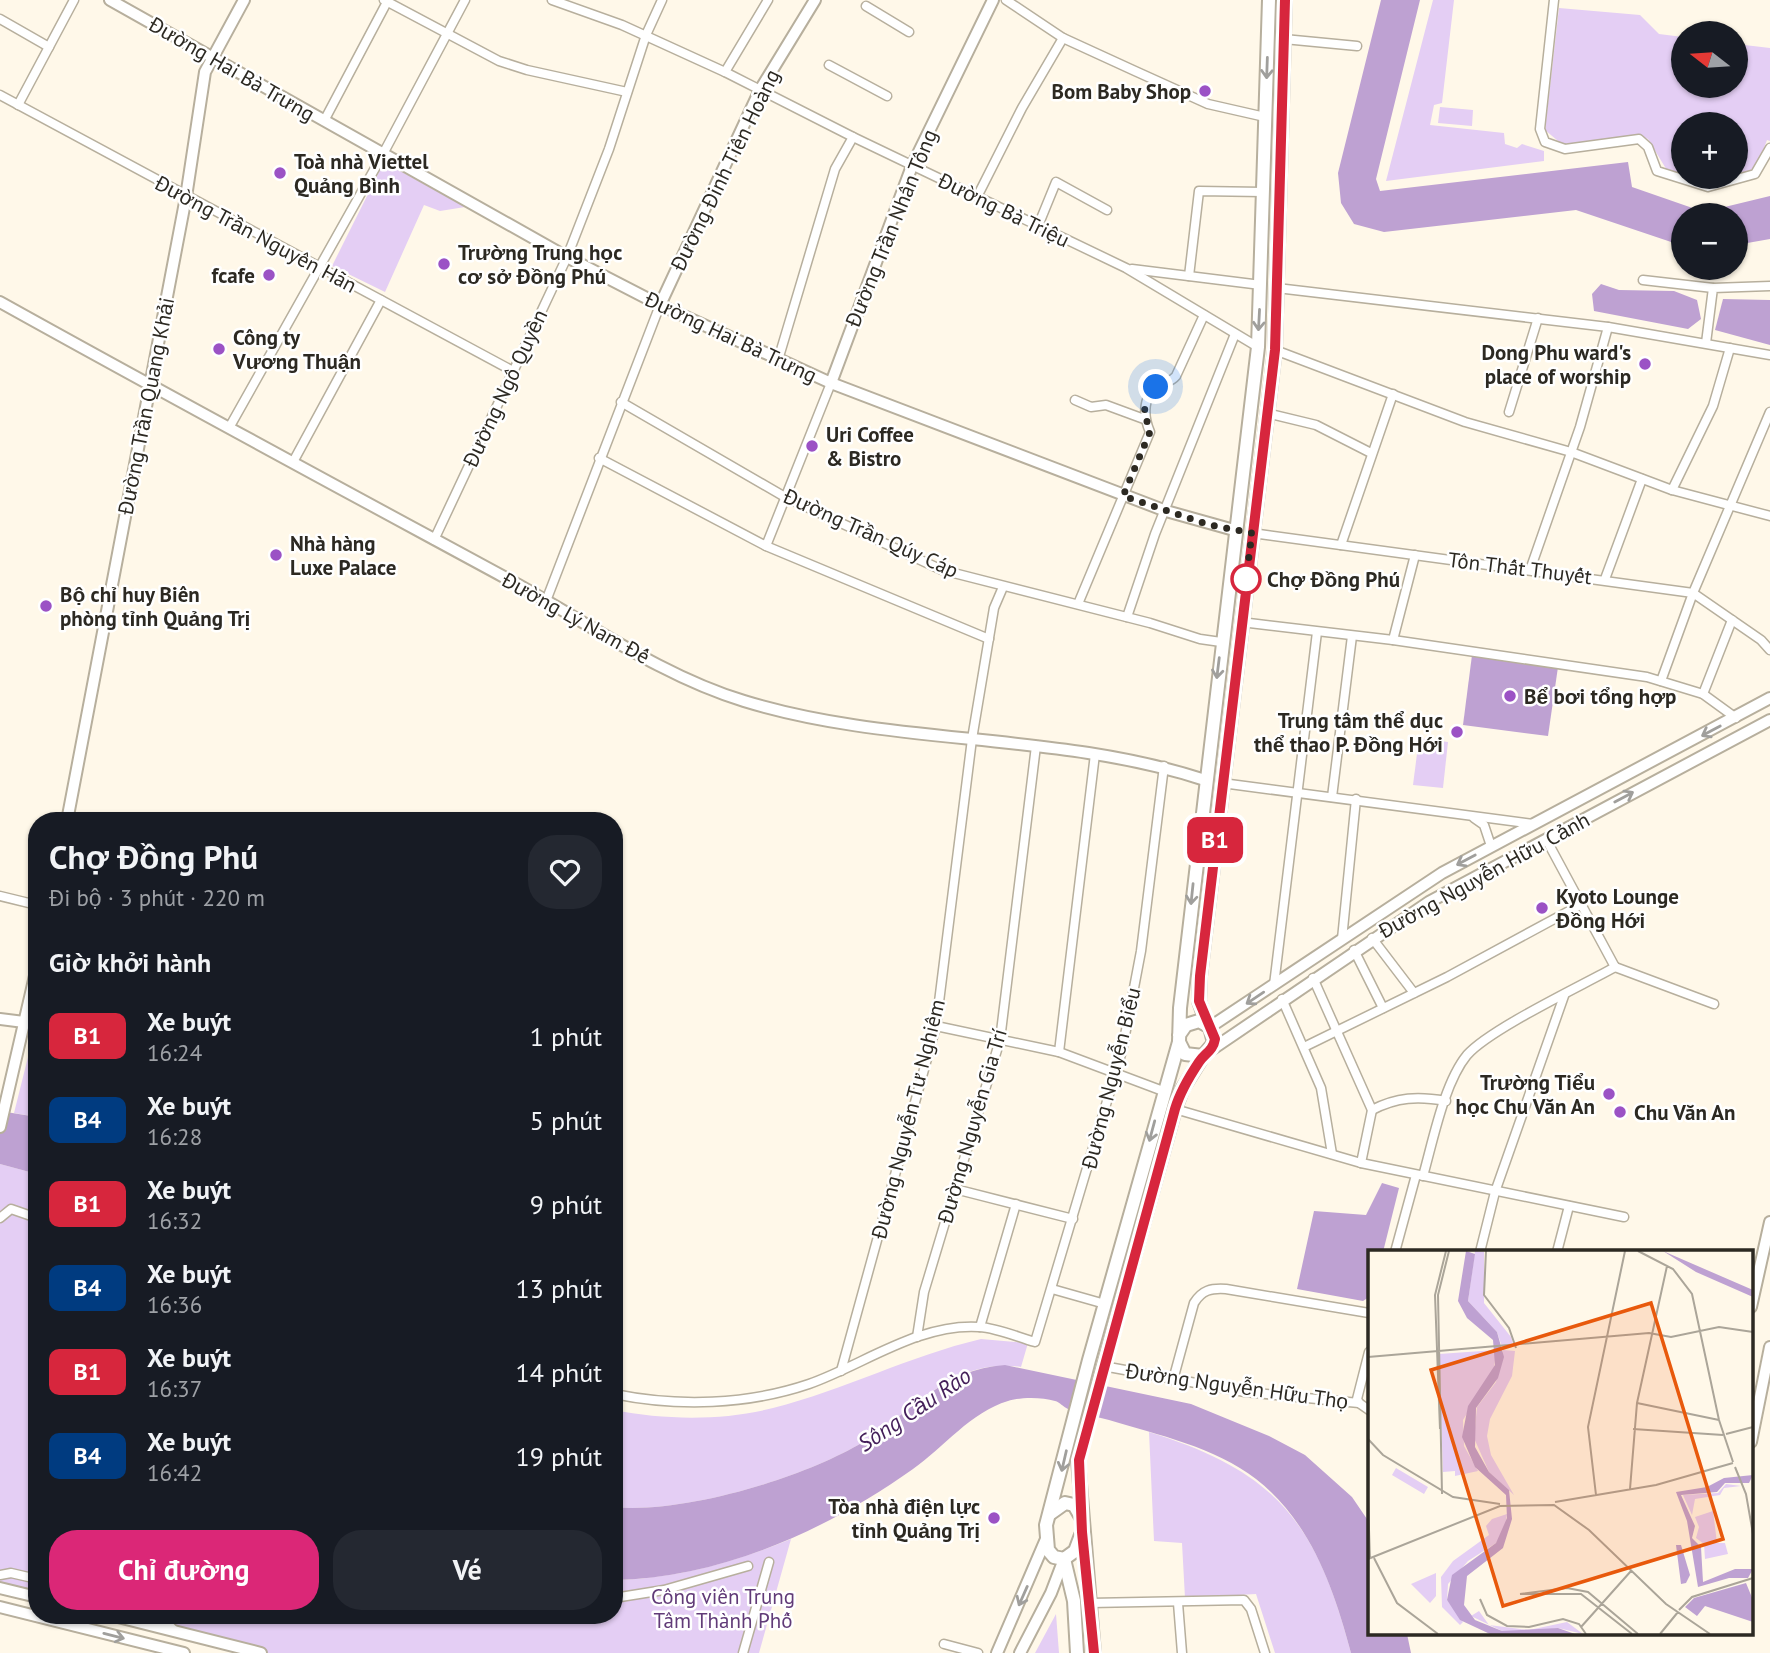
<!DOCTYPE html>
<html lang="vi">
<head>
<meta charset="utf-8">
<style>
  :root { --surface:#171b24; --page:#242831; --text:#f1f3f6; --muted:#9ea1a6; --accent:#db2777 }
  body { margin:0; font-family:"PT Sans",sans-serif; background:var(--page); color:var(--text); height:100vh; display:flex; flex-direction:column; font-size:26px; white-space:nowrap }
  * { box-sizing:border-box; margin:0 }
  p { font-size:23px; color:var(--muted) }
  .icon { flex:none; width:38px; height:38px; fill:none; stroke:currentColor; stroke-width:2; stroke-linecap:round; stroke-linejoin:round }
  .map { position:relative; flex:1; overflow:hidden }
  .panel { position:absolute; left:28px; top:812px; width:595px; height:812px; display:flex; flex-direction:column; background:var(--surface); border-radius:28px; box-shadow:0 2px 5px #0004 }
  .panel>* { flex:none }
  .badge { padding:0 14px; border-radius:10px; font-size:24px; line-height:46px }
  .needle { width:46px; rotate:287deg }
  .tools { position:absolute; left:1671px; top:21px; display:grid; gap:14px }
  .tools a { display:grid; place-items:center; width:77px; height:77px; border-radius:50%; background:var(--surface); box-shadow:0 2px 5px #0004; font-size:35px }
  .you { position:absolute; width:35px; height:35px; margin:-18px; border:5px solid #fff; border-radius:50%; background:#1a73e8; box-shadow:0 0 0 10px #1a73e833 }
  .map>.badge { position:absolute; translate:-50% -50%; box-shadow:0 0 0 4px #fff }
  h2 { padding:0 21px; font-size:26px; line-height:63px }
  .round { display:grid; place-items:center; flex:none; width:74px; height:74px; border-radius:28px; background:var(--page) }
  .headline { display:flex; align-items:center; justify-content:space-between; height:119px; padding:0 21px }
  h1 { font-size:33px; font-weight:800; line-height:52px }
  .button { display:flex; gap:14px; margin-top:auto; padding:14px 21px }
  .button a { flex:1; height:80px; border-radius:28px; background:var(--accent); color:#fff; font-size:28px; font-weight:800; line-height:80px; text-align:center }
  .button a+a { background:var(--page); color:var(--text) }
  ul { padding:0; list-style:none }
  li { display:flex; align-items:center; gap:21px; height:84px; padding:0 21px }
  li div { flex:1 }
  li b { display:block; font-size:26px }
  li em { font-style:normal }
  li .badge { min-width:77px; font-weight:700; text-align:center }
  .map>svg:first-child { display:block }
  .green { fill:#e4cef4; fill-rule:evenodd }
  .water { fill:#bea1d2 }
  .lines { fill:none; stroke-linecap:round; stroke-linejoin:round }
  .street-casing { stroke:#b7af9d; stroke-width:11 }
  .secondary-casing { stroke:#b7af9d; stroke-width:14 }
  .primary-casing { stroke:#b7af9d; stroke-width:16 }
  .street { stroke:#fff; stroke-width:8 }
  .secondary { stroke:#fff; stroke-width:10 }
  .primary { stroke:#fff; stroke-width:12 }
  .oneway { stroke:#a09f9c }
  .line-casing { stroke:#fff; stroke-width:16 }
  .line { stroke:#d7263d; stroke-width:10 }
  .walk { stroke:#2c2922; stroke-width:7; stroke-dasharray:0 12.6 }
  .poi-dot { fill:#9b52c5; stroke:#fff; stroke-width:2.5 }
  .stop-dot { fill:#fff; stroke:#d7263d; stroke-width:3.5 }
  .labels { text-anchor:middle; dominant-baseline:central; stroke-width:5; stroke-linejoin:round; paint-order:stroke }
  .street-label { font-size:21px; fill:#2c2922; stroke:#fff }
  .poi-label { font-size:21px; font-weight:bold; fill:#2c2922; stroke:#fff; text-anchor:start }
  .stop-label { font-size:21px; font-weight:bold; fill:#2c2922; stroke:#fff; text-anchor:start }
  .park-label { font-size:21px; fill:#613b78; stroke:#fff }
  .water-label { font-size:23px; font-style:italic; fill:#441f5a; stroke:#fff }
  .inset-road { fill:none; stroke:#aba599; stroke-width:2 }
  .view { fill:#e8590c; fill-opacity:0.15; stroke:#e8590c; stroke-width:3.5 }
  .inset-edge { fill:none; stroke:#2c2922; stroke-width:3.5 }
</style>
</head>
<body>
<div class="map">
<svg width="1770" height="1653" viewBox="0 0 1770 1653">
  <rect width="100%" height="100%" fill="#fff8e9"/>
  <g class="green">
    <polygon points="1433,0 1454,0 1442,103 1434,105 1430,125 1504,133 1505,144 1517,148 1522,144 1544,151 1544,161 1386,181"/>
    <path d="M1559,8L1640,15L1659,34L1683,37L1684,86H1736V44L1770,48V141L1767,140L1758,164L1743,176L1707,184L1668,172L1648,139L1638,135L1564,146L1545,130ZM1684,124H1736V177H1684Z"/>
    <polygon points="1440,107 1473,110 1472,126 1438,123"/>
    <polygon points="384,162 465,207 440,211 424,205 385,292 332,266"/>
    <polygon points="1419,738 1448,742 1443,788 1413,785"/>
    <polygon points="37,1037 37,1117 14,1113 31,1045"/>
    <polygon points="0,1164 37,1174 37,1596 0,1587"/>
    <path d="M981,1339L1028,1343L1021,1367C954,1357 915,1410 863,1442C804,1478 683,1514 614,1507V1410C664,1420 723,1421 773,1408C844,1390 909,1356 981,1339Z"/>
    <path d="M1149,1432C1279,1472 1317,1525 1351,1653H1275L1256,1594L1185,1598L1182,1543L1154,1541Z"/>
    <path d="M791,1539L759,1653H258L116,1615H614V1580C675,1579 735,1562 791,1539Z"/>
    <polygon points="1056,1614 1059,1653 1035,1653"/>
  </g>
  <g class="water">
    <polygon points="1381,0 1420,0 1376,179 1380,191 1628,162 1632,187 1704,212 1770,196 1770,239 1736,245 1736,215 1684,215 1683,246 1576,210 1384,232 1354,224 1341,203 1338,173"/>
    <polygon points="1601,284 1619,290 1674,291 1697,300 1701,319 1688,329 1594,311 1592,294"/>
    <polygon points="1723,299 1770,300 1770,345 1715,330"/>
    <polygon points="1472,655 1558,667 1548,736 1463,725"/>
    <polygon points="0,1111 37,1117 37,1174 0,1164"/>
    <polygon points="1382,1183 1399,1188 1383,1252 1369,1252 1369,1297 1363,1301 1297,1289 1314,1211 1366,1215"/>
    <path d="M1005,1365L1191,1404L1269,1436L1305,1455L1352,1497L1369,1522V1634H1407L1411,1653H1351C1334,1589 1311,1522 1256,1479C1215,1447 1158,1435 1109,1420C1096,1416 1081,1415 1068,1409C1063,1407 1060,1402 1055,1401C1042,1397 1020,1397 1008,1401C971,1412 944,1447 913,1469C827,1530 721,1578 614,1580V1507C683,1514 804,1478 863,1442C913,1411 943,1369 1005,1365Z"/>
  </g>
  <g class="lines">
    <g class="street-casing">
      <g id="street">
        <polyline points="384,0 499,61 527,70 627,92"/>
        <polyline points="552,0 622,25 725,72 853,137 1126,268 1258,347"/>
        <polyline points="1006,0 1063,38 1135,71 1208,104 1265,117"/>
        <polyline points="1554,0 1540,129 1545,142 1565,149 1639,139 1648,147 1657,171 1708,187 1755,174 1770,148"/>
        <polyline points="866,6 909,32"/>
        <polyline points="0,19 49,47"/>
        <polyline points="1284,39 1357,46"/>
        <polyline points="829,65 887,96"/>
        <polyline points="725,72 768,0"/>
        <polyline points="0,95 513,371"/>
        <polyline points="18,105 74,0"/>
        <polyline points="324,121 387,2"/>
        <polyline points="977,197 1022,108 1063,38"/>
        <polyline points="1038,226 1056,182 1107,210"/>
        <polyline points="1132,269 1261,285"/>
        <polyline points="1189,276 1199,191 1263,192"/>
        <polyline points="1643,280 1713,288"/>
        <polyline points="1277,288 1608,327 1770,355"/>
        <polyline points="1706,343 1713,288 1770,286"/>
        <polyline points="1275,350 1465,422 1571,452 1672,490 1770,516"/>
        <polyline points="778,360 835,169 853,137"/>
        <polyline points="1075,400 1091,407 1106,405 1144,419"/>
        <polyline points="621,402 785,497 942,570 1150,623 1200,639 1221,642"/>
        <polyline points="1509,412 1538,318"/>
        <polyline points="1266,413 1316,425 1371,453"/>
        <polyline points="229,428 383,154 465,0"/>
        <polyline points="599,458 766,546 989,639"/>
        <polyline points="293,462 381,300"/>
        <polyline points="1672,490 1713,406 1730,348"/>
        <polyline points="1252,533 1693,593 1761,640 1770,650"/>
        <polyline points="434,540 567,257 609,149 646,35 662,0"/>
        <polyline points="1341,545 1393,394"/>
        <polyline points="766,546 831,383"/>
        <polyline points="1530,570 1580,427 1608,327"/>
        <polyline points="1605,579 1642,479"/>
        <polyline points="546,601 660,305"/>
        <path d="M1078,604L1150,432C1143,416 1142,393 1161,384C1168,381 1171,382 1176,376L1204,315"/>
        <polyline points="1127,617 1155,534 1235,334"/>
        <polyline points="1241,622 1393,640 1647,677 1703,694 1736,718"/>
        <polyline points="1393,640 1415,555"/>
        <polyline points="1661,681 1693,593 1770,412"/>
        <polyline points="1703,694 1732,620"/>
        <polyline points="1222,783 1533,824"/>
        <polyline points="1332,797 1352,636"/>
        <polyline points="1474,818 1484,825 1491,846"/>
        <polyline points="1546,839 1615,967"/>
        <polyline points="0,896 37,905"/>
        <polyline points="1372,938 1414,993"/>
        <polyline points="1342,939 1356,799"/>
        <polyline points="1354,950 1383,1008"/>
        <polyline points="1615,967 1714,1004"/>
        <polyline points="1313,978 1372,1110 1361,1163"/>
        <polyline points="1274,985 1317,632"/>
        <polyline points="1282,999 1321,1088 1332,1154"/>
        <polyline points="24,1022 37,1025"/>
        <polyline points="936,1026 1059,1052 1163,1091"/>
        <polyline points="1304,1047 1447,977 1582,904"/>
        <polyline points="1059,1052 1095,754"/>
        <polyline points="1175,1109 1361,1163 1624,1217"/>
        <path d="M1372,1110C1397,1097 1418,1096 1446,1101"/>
        <path d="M1423,1176C1433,1141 1444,1083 1467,1055C1490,1029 1581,986 1615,967"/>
        <polyline points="955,1189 1073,1219"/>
        <polyline points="0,1218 11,1209 37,1218"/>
        <polyline points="1395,1252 1416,1175"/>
        <polyline points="1480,1252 1495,1192 1564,996"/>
        <polyline points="1557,1252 1569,1206"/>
        <polyline points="1052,1289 1105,1304"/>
        <polyline points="980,1327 1016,1204"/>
        <polyline points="917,1337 924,1292 1000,1040 1036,746"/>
        <polyline points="1103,1366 1245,1392 1359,1403 1369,1410"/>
        <polyline points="841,1371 936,1026 972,739 994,608 1003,587"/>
        <path d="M1173,1380L1194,1303C1202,1290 1211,1288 1226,1289L1369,1313"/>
        <path d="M614,1394C678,1407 747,1405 809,1384C863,1365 919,1323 979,1327C998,1328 1017,1337 1035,1342L1122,1051L1141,951L1164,766"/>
        <polyline points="1359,1403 1357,1399 1369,1352"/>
        <polyline points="0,1575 11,1573 37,1579"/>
        <polyline points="614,1598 664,1590 748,1566"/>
        <polyline points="1090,1603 1244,1600 1251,1609 1265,1653"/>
        <polyline points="1178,1603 1182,1653"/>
        <polyline points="158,1615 174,1630"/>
        <polyline points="944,1644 978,1653"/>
        <polyline points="743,1653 769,1562"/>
      </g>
    </g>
    <g class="secondary-casing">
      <g id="secondary">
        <polyline points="110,0 567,257 660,305 831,383 1166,511 1234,530"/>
        <path d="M0,302C167,395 336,486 504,577C583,619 658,675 744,701C894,747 1056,731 1205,780"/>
        <polyline points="660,305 760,90 815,0"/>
        <polyline points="831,383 912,166 993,0"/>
        <polyline points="67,821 186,197 205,72 244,0"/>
        <polyline points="0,1019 24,1022"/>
        <polyline points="1210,1027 1442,873 1770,698"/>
        <polyline points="1211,1050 1429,902 1770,720"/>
        <polyline points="0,1127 37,967"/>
        <polyline points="1751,1307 1770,1222"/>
        <polyline points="1751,1442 1770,1347"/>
        <polyline points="0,1588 37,1597"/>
        <polyline points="0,1607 184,1653"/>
        <polyline points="110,1615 261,1653"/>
        <polyline points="997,1653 1046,1539"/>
        <polyline points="1020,1653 1051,1593 1064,1559"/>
      </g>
    </g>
    <g class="primary-casing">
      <g id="primary">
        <polyline points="1207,1024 1199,1001 1200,976 1275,350 1285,0"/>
        <polyline points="1179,1035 1186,1025 1199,1021 1210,1027 1214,1043 1203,1056 1185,1054 1179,1042 1180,1008 1258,347 1269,0"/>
        <polyline points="1051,1513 1065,1503 1074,1505 1081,1517"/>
        <polyline points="1081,1535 1075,1551 1064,1559 1054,1557 1048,1550 1046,1525 1089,1360 1179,1042"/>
        <polyline points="1064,1559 1074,1601 1077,1653"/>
        <polyline points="1094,1653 1078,1460 1175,1109 1183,1088 1203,1056"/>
      </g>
    </g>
    <use href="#street" class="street"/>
    <use href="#secondary" class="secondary"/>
    <use href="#primary" class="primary"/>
  </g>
  <defs><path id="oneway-shaft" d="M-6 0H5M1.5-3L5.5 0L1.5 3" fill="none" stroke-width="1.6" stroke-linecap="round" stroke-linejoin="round" transform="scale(1.75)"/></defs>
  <g class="oneway">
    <use href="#oneway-shaft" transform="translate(1267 68) rotate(92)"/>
    <use href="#oneway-shaft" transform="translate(1259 320) rotate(93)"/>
    <use href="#oneway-shaft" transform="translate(1218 668) rotate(97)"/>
    <use href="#oneway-shaft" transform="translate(1711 731) rotate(152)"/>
    <use href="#oneway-shaft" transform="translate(1624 797) rotate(-28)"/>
    <use href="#oneway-shaft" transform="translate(1466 860) rotate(152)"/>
    <use href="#oneway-shaft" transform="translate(1192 894) rotate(96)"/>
    <use href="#oneway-shaft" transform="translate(1255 998) rotate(146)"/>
    <use href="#oneway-shaft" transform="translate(1152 1131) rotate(105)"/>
    <use href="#oneway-shaft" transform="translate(1064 1461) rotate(103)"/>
    <use href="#oneway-shaft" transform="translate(1023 1596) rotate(114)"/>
    <use href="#oneway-shaft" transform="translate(114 1636) rotate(14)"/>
  </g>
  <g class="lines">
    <g class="line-casing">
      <path id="line" d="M1094,1653L1082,1532L1079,1460L1175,1109C1180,1092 1189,1077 1199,1062C1205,1053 1213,1051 1215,1039L1199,1001L1200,976L1275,350L1285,0"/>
    </g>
    <use href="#line" class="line"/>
    <polyline class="walk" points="1156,387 1144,411 1150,432 1123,496 1210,525 1252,533 1246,579"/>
  </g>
  <g class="poi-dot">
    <circle cx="1205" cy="91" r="7"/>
    <circle cx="280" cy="173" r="7"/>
    <circle cx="444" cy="264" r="7"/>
    <circle cx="269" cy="275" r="7"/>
    <circle cx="219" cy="349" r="7"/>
    <circle cx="1645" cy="364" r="7"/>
    <circle cx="812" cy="446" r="7"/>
    <circle cx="276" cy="555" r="7"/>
    <circle cx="46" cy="606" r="7"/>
    <circle cx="1510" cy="696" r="7"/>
    <circle cx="1457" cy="732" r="7"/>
    <circle cx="1542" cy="908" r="7"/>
    <circle cx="1609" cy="1094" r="7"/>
    <circle cx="1620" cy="1112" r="7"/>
    <circle cx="994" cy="1518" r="7"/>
  </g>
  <circle class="stop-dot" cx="1246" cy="579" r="14"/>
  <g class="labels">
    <g class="street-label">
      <text transform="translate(232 69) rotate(30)">Đường Hai Bà Trưng</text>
      <text transform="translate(725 170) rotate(-64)">Đường Đinh Tiên Hoàng</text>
      <text transform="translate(1004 210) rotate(26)">Đường Bà Triệu</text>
      <text transform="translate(891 228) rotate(-68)">Đường Trần Nhân Tông</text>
      <text transform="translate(256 234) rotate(28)">Đường Trần Nguyên Hãn</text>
      <text transform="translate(731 337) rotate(25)">Đường Hai Bà Trưng</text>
      <text transform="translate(505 388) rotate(-65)">Đường Ngô Quyền</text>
      <text transform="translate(146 406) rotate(-79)">Đường Trần Quang Khải</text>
      <text transform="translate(871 533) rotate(24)">Đường Trần Qúy Cáp</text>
      <text transform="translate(1520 568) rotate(7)">Tôn Thất Thuyết</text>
      <text transform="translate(576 618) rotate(29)">Đường Lý Nam Đế</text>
      <text transform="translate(1484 875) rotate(-29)">Đường Nguyễn Hữu Cảnh</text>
      <text transform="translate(1111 1078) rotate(-76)">Đường Nguyễn Biểu</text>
      <text transform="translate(908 1119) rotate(-76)">Đường Nguyễn Tư Nghiêm</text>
      <text transform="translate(972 1126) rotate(-74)">Đường Nguyễn Gia Trí</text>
      <text transform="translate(1237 1386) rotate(8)">Đường Nguyễn Hữu Thọ</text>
    </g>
    <g class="poi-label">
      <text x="1191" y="91" text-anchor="end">Bom Baby Shop</text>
      <text x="294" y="161">Toà nhà Viettel<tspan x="294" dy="24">Quảng Bình</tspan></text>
      <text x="458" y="252">Trường Trung học<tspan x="458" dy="24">cơ sở Đồng Phú</tspan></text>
      <text x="255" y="275" text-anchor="end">fcafe</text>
      <text x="233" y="337">Công ty<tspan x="233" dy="24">Vương Thuận</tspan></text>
      <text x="1631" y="352" text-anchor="end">Dong Phu ward's<tspan x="1631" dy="24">place of worship</tspan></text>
      <text x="826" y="434">Uri Coffee<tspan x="826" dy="24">&amp; Bistro</tspan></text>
      <text x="290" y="543">Nhà hàng<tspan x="290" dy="24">Luxe Palace</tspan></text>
      <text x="60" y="594">Bộ chỉ huy Biên<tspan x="60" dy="24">phòng tỉnh Quảng Trị</tspan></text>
      <text x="1524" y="696">Bể bơi tổng hợp</text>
      <text x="1443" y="720" text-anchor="end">Trung tâm thể dục<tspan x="1443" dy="24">thể thao P. Đồng Hới</tspan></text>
      <text x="1556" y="896">Kyoto Lounge<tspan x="1556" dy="24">Đồng Hới</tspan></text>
      <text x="1595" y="1082" text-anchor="end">Trường Tiểu<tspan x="1595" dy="24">học Chu Văn An</tspan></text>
      <text x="1634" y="1112">Chu Văn An</text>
      <text x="980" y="1506" text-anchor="end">Tòa nhà điện lực<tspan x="980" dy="24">tỉnh Quảng Trị</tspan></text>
    </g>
    <g class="stop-label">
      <text x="1267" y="579">Chợ Đồng Phú</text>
    </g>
    <g class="park-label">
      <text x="723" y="1596">Công viên Trung<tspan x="723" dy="24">Tâm Thành Phố</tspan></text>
    </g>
    <g class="water-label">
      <text transform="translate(914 1409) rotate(-34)">Sông Cầu Rào</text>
    </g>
  </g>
  <g transform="translate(1368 1250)">
    <rect width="385" height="385" fill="#fff8e9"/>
    <path d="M107,1L116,2V53L143,87L145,93L134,97L129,82L100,51ZM128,100L126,120L95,170L96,196L110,221L87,226V221L75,222L71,104ZM135,100L147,101L144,126L122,169L119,186L123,205L146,245L121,222L106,188L109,157L128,132ZM28,218L60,237L56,244L24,225ZM358,234L373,236L356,238L352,245L327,249L324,265L315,245L350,243ZM345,261L349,293H357L360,304L337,309L336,294L328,288L331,277L327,267ZM139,264L137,280L128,293L100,311L80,334L79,350L95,372L92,375L74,357L73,327L85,311L121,285L118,276L124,269ZM68,323V346L62,353L43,334ZM111,361L121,375L161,380L199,372L215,384L190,378L158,383L134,381L103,366Z" fill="#e4cef4"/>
    <path d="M98,1L107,4L100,51L129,82L136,107L130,128L108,158L107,197L121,222L141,240L144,269L135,298L99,326L96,355L107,370L134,381L190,378L207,384H122L92,370L79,350L84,325L128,293L139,268L138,245L107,217L94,187L100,156L127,115L125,90L99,68L90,51ZM295,1L385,40V47L328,22ZM385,225L381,233H357L349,242L313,245L327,276L324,288L333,297L335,332L367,319H385L380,328H361L330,337L319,271L308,242L339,237L356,228ZM308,295H313L322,325L318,333L313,334ZM378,333L385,350V372L337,356L329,366L317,357L326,348Z" fill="#bea1d2"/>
    <path class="inset-road" d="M118,1L116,45L141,78L148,98M270,1L305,19L324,44L351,170L365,212M0,107L281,83L303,87L351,77L385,82M385,116V149M269,153L351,170M72,179L67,45L78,1M265,179L355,185M358,184L385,177M0,189L15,205L85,247L132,254M367,217L378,244L385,284M262,239L269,153L299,16M74,244L70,45L81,1M228,245L220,177L257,1M0,250L2,309M187,252L288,235L365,213M6,308L29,353L70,384M0,309L132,256L186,255L221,280L298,354L342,384M152,344L199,338L220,342L270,384M152,344H213L264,384M112,349L119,365L139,376L161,377L195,369L211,374L218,384M311,360L324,347L385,328M213,377L263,321M292,384L310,362"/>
    <path class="view" d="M283,53L355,289L135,356L63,120Z"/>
    <rect width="385" height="385" class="inset-edge"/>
  </g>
</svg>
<div class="tools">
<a><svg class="needle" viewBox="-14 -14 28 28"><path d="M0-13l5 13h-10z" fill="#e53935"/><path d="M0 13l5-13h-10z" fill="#9ea1a6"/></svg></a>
<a>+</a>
<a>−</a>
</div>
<div class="you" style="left:1156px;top:387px"></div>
<b class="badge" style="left:1215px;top:840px;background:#d7263d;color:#fff">B1</b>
<section class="panel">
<div class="headline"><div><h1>Chợ Đồng Phú</h1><p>Đi bộ · 3 phút · 220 m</p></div><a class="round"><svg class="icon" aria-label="heart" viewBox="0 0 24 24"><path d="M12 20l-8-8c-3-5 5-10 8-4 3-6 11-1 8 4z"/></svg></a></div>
<h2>Giờ khởi hành</h2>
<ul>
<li><span class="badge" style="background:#d7263d;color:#fff">B1</span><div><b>Xe buýt</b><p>16:24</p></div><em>1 phút</em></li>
<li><span class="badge" style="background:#003b80;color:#fff">B4</span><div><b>Xe buýt</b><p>16:28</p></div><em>5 phút</em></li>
<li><span class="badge" style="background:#d7263d;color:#fff">B1</span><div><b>Xe buýt</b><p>16:32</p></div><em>9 phút</em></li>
<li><span class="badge" style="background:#003b80;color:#fff">B4</span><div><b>Xe buýt</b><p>16:36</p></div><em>13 phút</em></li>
<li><span class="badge" style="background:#d7263d;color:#fff">B1</span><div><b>Xe buýt</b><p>16:37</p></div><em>14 phút</em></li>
<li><span class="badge" style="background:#003b80;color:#fff">B4</span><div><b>Xe buýt</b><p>16:42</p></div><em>19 phút</em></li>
</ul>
<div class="button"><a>Chỉ đường</a><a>Vé</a></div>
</section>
</div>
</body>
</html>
